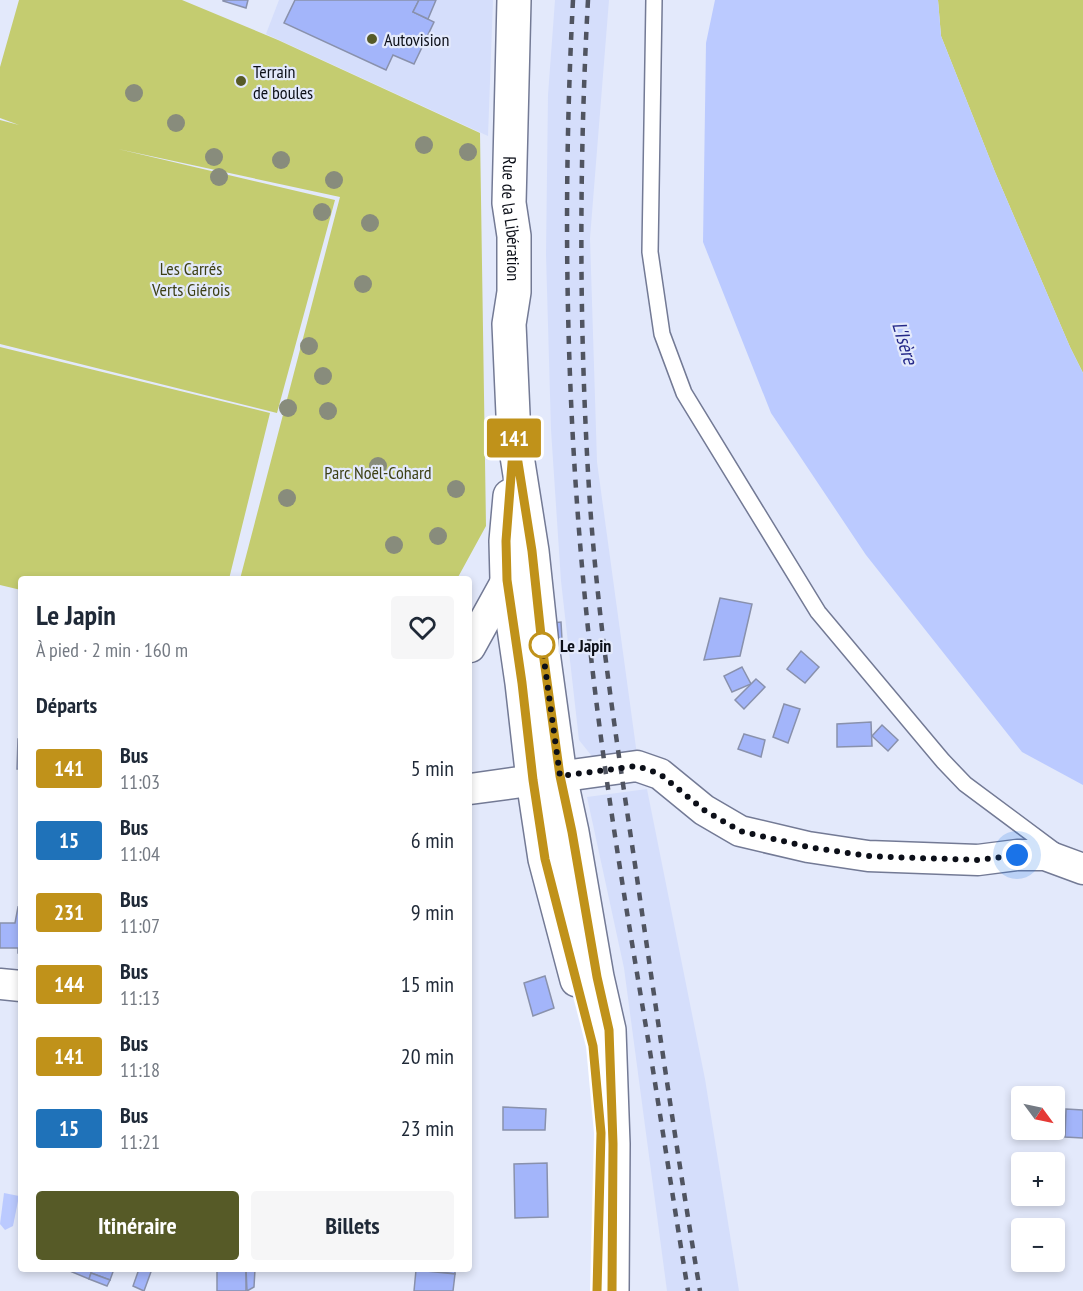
<!DOCTYPE html>
<html lang="fr">
<head>
<meta charset="utf-8">
<style>
  :root { --surface:#fff; --page:#f6f6f7; --text:#1f2937; --muted:#747a83; --accent:#565a27 }
  body { margin:0; font-family:"PT Sans Narrow",sans-serif; background:var(--page); color:var(--text); height:100vh; display:flex; flex-direction:column; font-size:22px; white-space:nowrap }
  * { box-sizing:border-box; margin:0 }
  p { font-size:20px; color:var(--muted) }
  .icon { flex:none; width:33px; height:33px; fill:none; stroke:currentColor; stroke-width:2; stroke-linecap:round; stroke-linejoin:round }
  .map { position:relative; flex:1; overflow:hidden }
  .details { position:absolute; left:18px; top:576px; width:454px; height:696px; display:flex; flex-direction:column; background:var(--surface); border-radius:6px; box-shadow:0 3px 9px #0003 }
  .details>* { flex:none }
  .badge { padding:0 12px; border-radius:4px; font-size:21px; line-height:39px }
  .needle { width:39px; rotate:123deg }
  .tools { position:absolute; left:1011px; top:1086px; display:grid; gap:12px }
  .tools a { display:grid; place-items:center; width:54px; height:54px; border-radius:6px; background:var(--surface); box-shadow:0 3px 9px #0003; font-size:30px }
  .you { position:absolute; width:30px; height:30px; margin:-15px; border:4px solid #fff; border-radius:50%; background:#1a73e8; box-shadow:0 0 0 9px #1a73e833 }
  .map>.badge { position:absolute; translate:-50% -50%; box-shadow:0 0 0 3px #fff }
  h2 { padding:0 18px; font-size:22px; line-height:54px }
  .round { display:grid; place-items:center; flex:none; width:63px; height:63px; border-radius:6px; background:var(--page) }
  .headline { display:flex; align-items:center; justify-content:space-between; height:102px; padding:0 18px }
  h1 { font-size:28px; font-weight:800; line-height:45px }
  .cta { display:flex; gap:12px; margin-top:auto; padding:12px 18px }
  .cta a { flex:1; height:69px; border-radius:6px; background:var(--accent); color:#fff; font-size:24px; font-weight:800; line-height:69px; text-align:center }
  .cta a+a { background:var(--page); color:var(--text) }
  ul { padding:0; list-style:none }
  li { display:flex; align-items:center; gap:18px; height:72px; padding:0 18px }
  li div { flex:1 }
  li b { display:block; font-size:22px }
  li em { font-style:normal }
  li .badge { min-width:66px; font-weight:700; text-align:center }
  .map>svg:first-child { display:block }
  .built { fill:#d5defb }
  .green { fill:#c4cc70 }
  .water { fill:#bbcaff }
  .building { fill:#a3b5fa; stroke:#8991ac; stroke-width:1.5 }
  .lines { fill:none; stroke-linecap:round; stroke-linejoin:round }
  .service-casing { stroke:#737a95; stroke-width:18 }
  .minor-casing { stroke:#737a95; stroke-width:33 }
  .secondary-casing { stroke:#737a95; stroke-width:36 }
  .service { stroke:#fff; stroke-width:15 }
  .minor { stroke:#fff; stroke-width:30 }
  .secondary { stroke:#fff; stroke-width:33 }
  .rail { stroke:#505460; stroke-width:4.5; stroke-dasharray:8 8; stroke-linecap:butt }
  .tree { fill:#888c7c }
  .line-casing { stroke:#fff; stroke-width:14 }
  .line { stroke:#c0921a; stroke-width:9 }
  .walk { stroke:#0c0f18; stroke-width:6; stroke-dasharray:0 10.8 }
  .poi-dot { fill:#565a27; stroke:#e3e9fb; stroke-width:2 }
  .stop-dot { fill:#fff; stroke:#c0921a; stroke-width:3 }
  .labels { text-anchor:middle; dominant-baseline:central; stroke-width:4.5; stroke-linejoin:round; paint-order:stroke }
  .poi-label { font-size:18px; fill:#0c0f18; stroke:#e3e9fb; text-anchor:start }
  .street-label { font-size:18px; fill:#0c0f18; stroke:#e3e9fb }
  .park-label { font-size:18px; fill:#3d4015; stroke:#e3e9fb }
  .stop-label { font-size:18px; font-weight:bold; fill:#0c0f18; stroke:#e3e9fb; text-anchor:start }
  .water-label { font-size:20px; font-style:italic; fill:#242889; stroke:#e3e9fb }
</style>
</head>
<body>
<div class="map">
<svg width="1083" height="1291" viewBox="0 0 1083 1291">
  <rect width="100%" height="100%" fill="#e3e9fb"/>
  <g class="built">
    <polygon points="279,0 493,0 488,136 266,34"/>
    <polygon points="555,0 609,0 590,238 597,462 637,755 595,760 579,740 561,581 551,430 546,255 548,95"/>
    <polygon points="647,789 705,1079 739,1291 667,1291 624,968 587,797"/>
  </g>
  <g class="green">
    <polygon points="19,0 182,0 278,40 480,133 486,526 457,579 240,579 340,197 118,149 335,200 277,413 0,344 0,120 19,125 0,118 0,67"/>
    <polygon points="938,0 1083,0 1083,373 1070,347 995,172 941,36"/>
    <polygon points="0,347 270,413 229,579 21,579 21,590 0,585"/>
  </g>
  <g class="water">
    <polygon points="715,0 938,0 941,36 995,172 1070,347 1083,373 1083,785 1022,752 866,555 771,413 703,242 706,43"/>
    <polygon points="4,1193 19,1196 13,1226 5,1230 0,1224"/>
  </g>
  <g class="building">
    <polygon points="223,0 248,0 246,8 223,1"/>
    <polygon points="295,0 419,0 413,12 434,22 414,64 393,55 386,70 284,23"/>
    <polygon points="419,0 436,0 428,19 413,12"/>
    <polygon points="720,598 752,604 740,656 704,660"/>
    <polygon points="561,622 562,640 554,641 552,623"/>
    <polygon points="801,651 819,667 805,683 787,669"/>
    <polygon points="742,667 751,684 732,692 724,676"/>
    <polygon points="756,679 765,687 744,709 735,700"/>
    <polygon points="784,704 800,709 788,743 773,737"/>
    <polygon points="871,722 872,746 837,747 837,724"/>
    <polygon points="882,725 898,740 888,751 872,736"/>
    <polygon points="744,734 765,740 761,757 738,749"/>
    <polygon points="18,739 21,739 21,769 17,769"/>
    <polygon points="18,907 21,908 21,953 18,953 18,948 0,948 0,923 15,923"/>
    <polygon points="545,976 554,1008 533,1016 524,983"/>
    <polygon points="503,1107 546,1109 545,1130 503,1130"/>
    <polygon points="1066,1109 1083,1110 1083,1138 1065,1137"/>
    <polygon points="547,1163 548,1217 515,1218 514,1164"/>
    <polygon points="65,1269 114,1269 110,1280 91,1273 89,1279"/>
    <polygon points="139,1269 152,1269 144,1291 133,1286"/>
    <rect x="217" y="1269" width="29" height="22"/>
    <polygon points="246,1269 255,1269 254,1287 247,1291"/>
    <polygon points="416,1269 455,1269 455,1274"/>
    <polygon points="416,1270 455,1274 453,1291 414,1291"/>
    <polygon points="91,1273 110,1280 107,1286 89,1279"/>
  </g>
  <g class="lines">
    <g class="service-casing">
      <polyline id="service" points="654,0 650,252 662,334 684,393 818,612 943,761 965,784 1055,851"/>
    </g>
    <g class="minor-casing">
      <g id="minor">
        <polyline points="470,647 507,580"/>
        <polyline points="470,789 637,766 660,774 704,810 740,831 808,847 868,856 978,860 1017,855 1045,855 1083,869"/>
        <polyline points="0,984 21,986"/>
      </g>
    </g>
    <g class="secondary-casing">
      <g id="secondary">
        <path id="s1" d="M514,0L509,203L514,236V292L509,324L514,437L532,551L542,645L560,776L572,832L597,977L609,1030L613,1144L612,1291"/>
        <polyline points="510,496 506,541 507,580 522,683 533,780 545,859 577,980"/>
      </g>
    </g>
    <use href="#service" class="service"/>
    <use href="#minor" class="minor"/>
    <use href="#secondary" class="secondary"/>
    <g class="rail">
      <path d="M573,0C562,207 566,413 587,619C601,758 624,896 647,1033C661,1119 674,1205 688,1291"/>
      <path d="M588,0C579,163 579,326 589,489C597,618 618,750 637,878C657,1016 677,1153 700,1291"/>
    </g>
  </g>
  <g class="tree">
    <circle cx="134" cy="93" r="9"/>
    <circle cx="176" cy="123" r="9"/>
    <circle cx="424" cy="145" r="9"/>
    <circle cx="468" cy="152" r="9"/>
    <circle cx="214" cy="157" r="9"/>
    <circle cx="281" cy="160" r="9"/>
    <circle cx="219" cy="177" r="9"/>
    <circle cx="334" cy="180" r="9"/>
    <circle cx="322" cy="212" r="9"/>
    <circle cx="370" cy="223" r="9"/>
    <circle cx="363" cy="284" r="9"/>
    <circle cx="309" cy="346" r="9"/>
    <circle cx="323" cy="376" r="9"/>
    <circle cx="288" cy="408" r="9"/>
    <circle cx="328" cy="411" r="9"/>
    <circle cx="378" cy="466" r="9"/>
    <circle cx="456" cy="489" r="9"/>
    <circle cx="287" cy="498" r="9"/>
    <circle cx="438" cy="536" r="9"/>
    <circle cx="394" cy="545" r="9"/>
  </g>
  <g class="lines">
    <g class="line-casing">
      <polyline id="line" points="597,1291 601,1133 593,1046 545,859 533,780 522,683 507,580 506,541 514,437 532,551 542,645 560,776 572,832 597,977 609,1030 613,1144 612,1291"/>
    </g>
    <use href="#line" class="line"/>
    <polyline class="walk" points="542,645 560,776 637,766 660,774 704,810 740,831 808,847 868,856 890,857 978,860 1017,855"/>
  </g>
  <g class="poi-dot">
    <circle cx="372" cy="39" r="6"/>
    <circle cx="241" cy="81" r="6"/>
  </g>
  <circle class="stop-dot" cx="542" cy="645" r="12"/>
  <g class="labels">
    <g class="poi-label">
      <text x="384" y="39">Autovision</text>
      <text x="253" y="71">Terrain<tspan x="253" dy="21">de boules</tspan></text>
    </g>
    <g class="street-label">
      <text stroke="none"><textPath href="#s1" startOffset="219">Rue de la Libération</textPath></text>
    </g>
    <g class="park-label">
      <text x="191" y="268">Les Carrés<tspan x="191" dy="21">Verts Giérois</tspan></text>
      <text x="378" y="472">Parc Noël-Cohard</text>
    </g>
    <g class="stop-label">
      <text x="560" y="645">Le Japin</text>
    </g>
    <g class="water-label">
      <text transform="translate(905 343) rotate(73)">L'Isère</text>
    </g>
  </g>
</svg>
<div class="tools">
<a><svg class="needle" viewBox="-14 -14 28 28"><path d="M0-13l5 13h-10z" fill="#e53935"/><path d="M0 13l5-13h-10z" fill="#747a83"/></svg></a>
<a>+</a>
<a>−</a>
</div>
<div class="you" style="left:1017px;top:855px"></div>
<b class="badge" style="left:514px;top:438px;background:#c0921a;color:#fff">141</b>
<section class="details">
<div class="headline"><div><h1>Le Japin</h1><p>À pied · 2 min · 160 m</p></div><a class="round"><svg class="icon" aria-label="heart" viewBox="0 0 24 24"><path d="M12 20l-8-8c-3-5 5-10 8-4 3-6 11-1 8 4z"/></svg></a></div>
<h2>Départs</h2>
<ul>
<li><span class="badge" style="background:#c0921a;color:#fff">141</span><div><b>Bus</b><p>11:03</p></div><em>5 min</em></li>
<li><span class="badge" style="background:#1f72b9;color:#fff">15</span><div><b>Bus</b><p>11:04</p></div><em>6 min</em></li>
<li><span class="badge" style="background:#c0921a;color:#fff">231</span><div><b>Bus</b><p>11:07</p></div><em>9 min</em></li>
<li><span class="badge" style="background:#c0921a;color:#fff">144</span><div><b>Bus</b><p>11:13</p></div><em>15 min</em></li>
<li><span class="badge" style="background:#c0921a;color:#fff">141</span><div><b>Bus</b><p>11:18</p></div><em>20 min</em></li>
<li><span class="badge" style="background:#1f72b9;color:#fff">15</span><div><b>Bus</b><p>11:21</p></div><em>23 min</em></li>
</ul>
<div class="cta"><a>Itinéraire</a><a>Billets</a></div>
</section>
</div>
</body>
</html>
